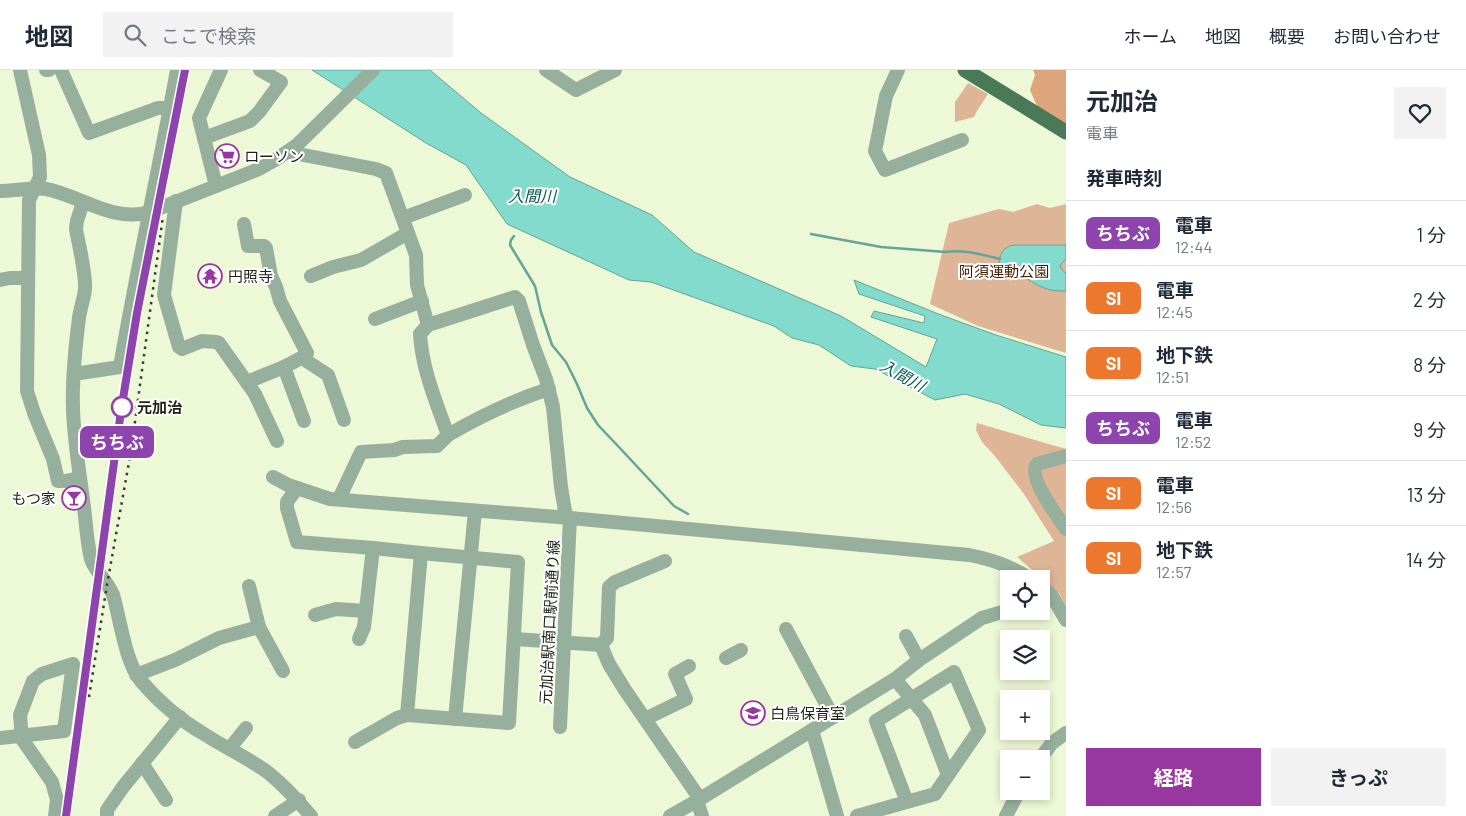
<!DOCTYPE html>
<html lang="ja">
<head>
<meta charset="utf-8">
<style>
  :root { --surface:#fff; --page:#f2f2f3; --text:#1f2937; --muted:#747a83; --line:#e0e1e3; --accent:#97379f }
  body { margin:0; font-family:Barlow,"Noto Sans JP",sans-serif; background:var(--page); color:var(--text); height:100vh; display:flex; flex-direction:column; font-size:19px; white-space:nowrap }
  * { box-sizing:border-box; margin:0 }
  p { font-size:16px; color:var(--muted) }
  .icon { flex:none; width:28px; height:28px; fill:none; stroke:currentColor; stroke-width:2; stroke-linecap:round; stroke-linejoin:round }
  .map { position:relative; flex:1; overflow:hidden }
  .sheet { display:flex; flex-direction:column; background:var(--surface); width:400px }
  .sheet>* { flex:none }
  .badge { padding:0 10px; border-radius:8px; font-size:18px; line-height:32px }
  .fabs { position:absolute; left:1000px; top:500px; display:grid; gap:10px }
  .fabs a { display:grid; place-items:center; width:50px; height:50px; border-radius:0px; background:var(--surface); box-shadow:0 2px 8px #0003; font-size:25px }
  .map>.badge { position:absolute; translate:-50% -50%; box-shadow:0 0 0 2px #fff }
  h2 { padding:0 20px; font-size:19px; line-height:45px }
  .round { display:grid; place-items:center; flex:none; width:52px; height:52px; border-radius:0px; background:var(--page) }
  .head { display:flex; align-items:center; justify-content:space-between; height:85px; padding:0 20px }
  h1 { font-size:24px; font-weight:700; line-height:38px }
  .action { display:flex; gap:10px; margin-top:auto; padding:10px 20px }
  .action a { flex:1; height:58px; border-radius:0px; background:var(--accent); color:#fff; font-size:20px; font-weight:700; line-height:58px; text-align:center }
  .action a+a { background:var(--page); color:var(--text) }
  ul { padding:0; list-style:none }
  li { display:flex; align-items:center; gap:15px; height:65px; padding:0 20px; border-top:1px solid var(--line) }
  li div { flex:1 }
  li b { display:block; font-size:19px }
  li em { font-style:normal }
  li .badge { min-width:55px; font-weight:700; text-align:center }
  header { display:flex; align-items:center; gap:30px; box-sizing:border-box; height:70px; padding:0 25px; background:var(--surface); border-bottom:1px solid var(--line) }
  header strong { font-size:24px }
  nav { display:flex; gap:28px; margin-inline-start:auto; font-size:18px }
  .search { width:350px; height:45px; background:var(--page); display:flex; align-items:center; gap:12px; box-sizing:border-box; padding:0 18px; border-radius:0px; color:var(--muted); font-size:19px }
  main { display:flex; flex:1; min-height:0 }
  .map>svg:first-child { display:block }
  .green { fill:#deb596 }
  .forest { fill:#dda57b }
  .water { fill:#83dbcd; stroke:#65a496 }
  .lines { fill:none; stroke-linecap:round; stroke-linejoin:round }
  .stream { stroke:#65a496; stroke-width:2.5 }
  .minor { stroke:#97b09d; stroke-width:14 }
  .major { stroke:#4a7957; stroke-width:15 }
  .rail { stroke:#363b2c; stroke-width:2.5; stroke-dasharray:2.5 5; stroke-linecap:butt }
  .line-casing { stroke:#fff; stroke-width:11 }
  .line { stroke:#8e44ad; stroke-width:8 }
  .stop-dot { fill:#fff; stroke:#8e44ad; stroke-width:2.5 }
  .labels { text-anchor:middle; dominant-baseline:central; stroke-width:4; stroke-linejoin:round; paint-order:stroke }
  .poi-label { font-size:15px; fill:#1e2215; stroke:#fff; text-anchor:start }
  .park-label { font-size:15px; fill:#431f00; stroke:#fff }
  .stop-label { font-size:15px; font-weight:bold; fill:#1e2215; stroke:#fff; text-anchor:start }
  .street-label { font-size:15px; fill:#1e2215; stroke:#fff }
  .water-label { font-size:16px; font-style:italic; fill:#0d5a51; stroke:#fff }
</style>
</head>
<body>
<header>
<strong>地図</strong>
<div class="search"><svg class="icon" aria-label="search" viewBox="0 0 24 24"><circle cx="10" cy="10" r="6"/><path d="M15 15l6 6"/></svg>ここで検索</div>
<nav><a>ホーム</a><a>地図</a><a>概要</a><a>お問い合わせ</a></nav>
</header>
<main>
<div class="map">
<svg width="1066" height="746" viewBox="0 0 1066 746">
  <rect width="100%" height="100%" fill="#edf8d6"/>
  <g class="green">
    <polygon points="968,13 988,24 977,41 974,47 955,52 955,32"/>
    <polygon points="1037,134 1050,138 1066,134 1066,283 978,256 930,234 949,153 999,139 1013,142"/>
    <polygon points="977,353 1066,379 1066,536 1059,523 1017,487 1054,471 1024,424 994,385 982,372 976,360"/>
  </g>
  <polygon class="forest" points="1033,0 1066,0 1066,60 1041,45 1030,20 1035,5"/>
  <g class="water">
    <polygon points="312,0 430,0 481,43 570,107 652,145 694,182 841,246 926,297 937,269 871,247 874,241 924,253 925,246 859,224 854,210 941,245 996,265 1066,287 1066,358 1041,355 999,334 965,324 935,330 875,299 851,296 819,275 792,268 774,256 651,212 629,210 507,154 466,95 426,73"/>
    <path d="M1014,175H1066V189L1060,195L1061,198L1066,204V221C1040,222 1036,211 1014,203C1008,200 1004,202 999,200C999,187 1000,178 1014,175Z"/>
  </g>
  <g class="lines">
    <g class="stream">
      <path d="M811,164L881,177L946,182C963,179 983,185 1000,189"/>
      <polyline points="514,166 511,170 510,175 535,216 541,242 552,275 566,292 577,314 587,338 598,355 617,375 674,436 688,444"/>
    </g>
    <g class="minor">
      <polyline points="20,0 39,85 40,107 29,130 27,321 34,343 53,389 58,411 65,411 80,408"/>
      <polyline points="46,0 49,0"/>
      <polyline points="61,0 89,63 158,38 170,38"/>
      <polyline points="546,0 576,20 615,0"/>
      <polyline points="898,0 886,26 875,81 885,100 962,70"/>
      <polyline points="204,68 250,51 259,42 281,12 260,0"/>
      <polyline points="288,82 376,99 386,103 416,185 417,215 428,255 515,227 519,231 533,275 546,309 553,337 561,417 566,447"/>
      <polyline points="216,116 199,48 221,0"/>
      <path d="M0,121C13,121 35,117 46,119C82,126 112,153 150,142L259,99L275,90L297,75L373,0"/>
      <polyline points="176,131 164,225 179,277 182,279 202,271 216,272 219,273 255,324 277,371"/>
      <path d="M83,132L77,151L76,159C79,176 86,203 85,219C84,229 80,239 79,248C75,279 72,309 73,339C74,372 80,405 84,437C86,454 87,473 91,489C96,504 111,514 114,528C120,550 126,594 141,611C158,631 180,650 204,664C224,677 246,687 266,701C283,714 297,730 311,746"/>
      <polyline points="403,148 465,125"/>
      <polyline points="244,154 248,176 264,176 266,178 271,206 276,217 280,231 307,283 305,286 284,297"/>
      <polyline points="311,206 333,197 361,190 408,163"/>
      <polyline points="0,210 10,208 27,208"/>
      <polyline points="375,249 422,231"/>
      <polyline points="302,288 328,305 344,350"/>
      <path d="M74,304L120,297C137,198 159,99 177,0"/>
      <polyline points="247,312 284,297 304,351"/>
      <path d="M448,365C481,346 514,330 549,319"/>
      <path d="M1066,386L1037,394C1027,407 1058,447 1066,459"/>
      <path d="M273,407L288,415L330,429L570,448L969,485C995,490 1009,496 1031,509"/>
      <polyline points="297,418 287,432 287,438 297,472 373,478"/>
      <path d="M339,429L361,382L394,380L403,377L437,376L448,365C436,332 422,299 420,264L428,255"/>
      <polygon points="421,483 518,492 509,653 407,645"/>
      <polyline points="249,516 259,557 283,601"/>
      <polyline points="1041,516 1052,526 1066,550"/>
      <polyline points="315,545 336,539 366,541"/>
      <polyline points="786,559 833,647"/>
      <polyline points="906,566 919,590"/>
      <polyline points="359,569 364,557 373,478 421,483"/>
      <polyline points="515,569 601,575 607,568 609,517 615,512 665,491"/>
      <polyline points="601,575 609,594 625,620 700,729"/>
      <polyline points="726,588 741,580"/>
      <polyline points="136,605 175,590 219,568 259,557"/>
      <polyline points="895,609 925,645 948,705"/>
      <polyline points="455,649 475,441"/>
      <polyline points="645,649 686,629 675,604 689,596"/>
      <polyline points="560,657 570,448"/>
      <polyline points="812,660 837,746"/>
      <polyline points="0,668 64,661 73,594 42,604 33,611 20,645 22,669 52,712 57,730 55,746"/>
      <polyline points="355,672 397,648 407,645"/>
      <polyline points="230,678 246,658"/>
      <polyline points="1040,689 1052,673 1066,663"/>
      <polyline points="142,693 166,730"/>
      <polyline points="697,731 702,746"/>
      <polyline points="107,746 107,740 123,717 180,647"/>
      <polyline points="275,746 299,730"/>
      <polyline points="670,746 700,729 895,609 919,590 982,548 1009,540"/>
      <polyline points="857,746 935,724 979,660 954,602 876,651 907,732"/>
      <polyline points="1006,746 1019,721"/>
    </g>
    <polyline class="major" points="965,0 1066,62"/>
    <g class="rail">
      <polyline points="89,627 107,515 131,381 163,146"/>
      <polyline points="66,746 121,341 137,243 185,0"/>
    </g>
  </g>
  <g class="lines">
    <g class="line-casing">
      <polyline id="line" points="66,746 121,341 137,243 185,0"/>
    </g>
    <use href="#line" class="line"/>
  </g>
  <defs>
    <g id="supermarket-ring" transform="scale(1.25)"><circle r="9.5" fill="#fff" stroke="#97379f" stroke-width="1.5"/><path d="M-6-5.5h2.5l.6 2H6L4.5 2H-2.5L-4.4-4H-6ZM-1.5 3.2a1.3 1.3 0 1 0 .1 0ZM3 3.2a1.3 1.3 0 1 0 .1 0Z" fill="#97379f"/></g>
    <g id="temple-ring" transform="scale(1.25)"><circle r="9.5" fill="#fff" stroke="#97379f" stroke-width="1.5"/><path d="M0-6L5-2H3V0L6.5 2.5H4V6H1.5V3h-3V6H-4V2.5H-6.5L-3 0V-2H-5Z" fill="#97379f"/></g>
    <g id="bar-ring" transform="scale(1.25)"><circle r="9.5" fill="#fff" stroke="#97379f" stroke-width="1.5"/><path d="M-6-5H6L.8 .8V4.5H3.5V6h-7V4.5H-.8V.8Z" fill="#97379f"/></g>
    <g id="school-ring" transform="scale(1.25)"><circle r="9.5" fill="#fff" stroke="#97379f" stroke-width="1.5"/><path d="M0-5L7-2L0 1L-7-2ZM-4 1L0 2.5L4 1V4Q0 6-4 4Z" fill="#97379f"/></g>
  </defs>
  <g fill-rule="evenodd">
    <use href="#supermarket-ring" x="227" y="86"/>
    <use href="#temple-ring" x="210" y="206"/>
    <use href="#bar-ring" x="74" y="428"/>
    <use href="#school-ring" x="753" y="643"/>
  </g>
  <circle class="stop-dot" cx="122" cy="337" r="10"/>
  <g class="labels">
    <g class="poi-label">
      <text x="244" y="86">ローソン</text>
      <text x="228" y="206">円照寺</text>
      <text x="56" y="428" text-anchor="end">もつ家</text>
      <text x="770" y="643">白鳥保育室</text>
    </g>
    <g class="park-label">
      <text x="1004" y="201">阿須運動公園</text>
    </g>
    <g class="stop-label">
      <text x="137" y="337">元加治</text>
    </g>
    <g class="street-label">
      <text transform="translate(549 552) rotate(-87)">元加治駅南口駅前通り線</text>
    </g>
    <g class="water-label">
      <text x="532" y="125">入間川</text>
      <text transform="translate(903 305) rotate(29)">入間川</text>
    </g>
  </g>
</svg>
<div class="fabs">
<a><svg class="icon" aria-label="locate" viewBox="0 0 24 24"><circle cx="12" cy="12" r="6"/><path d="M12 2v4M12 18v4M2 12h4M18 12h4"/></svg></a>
<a><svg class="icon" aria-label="layers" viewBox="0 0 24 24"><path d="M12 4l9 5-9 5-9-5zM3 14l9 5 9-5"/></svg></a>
<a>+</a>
<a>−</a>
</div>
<b class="badge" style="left:117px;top:372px;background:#8e44ad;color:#fff">ちちぶ</b>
</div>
<section class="sheet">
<div class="head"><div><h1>元加治</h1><p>電車</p></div><a class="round"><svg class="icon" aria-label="heart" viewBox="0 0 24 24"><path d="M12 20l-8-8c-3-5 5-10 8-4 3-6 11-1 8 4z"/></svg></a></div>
<h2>発車時刻</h2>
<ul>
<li><span class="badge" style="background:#8e44ad;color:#fff">ちちぶ</span><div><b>電車</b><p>12:44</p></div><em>1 分</em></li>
<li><span class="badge" style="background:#ed772d;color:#fff">SI</span><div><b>電車</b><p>12:45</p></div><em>2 分</em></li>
<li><span class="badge" style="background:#ed772d;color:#fff">SI</span><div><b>地下鉄</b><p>12:51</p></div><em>8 分</em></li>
<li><span class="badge" style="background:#8e44ad;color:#fff">ちちぶ</span><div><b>電車</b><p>12:52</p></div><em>9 分</em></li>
<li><span class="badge" style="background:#ed772d;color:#fff">SI</span><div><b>電車</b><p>12:56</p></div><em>13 分</em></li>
<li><span class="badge" style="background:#ed772d;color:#fff">SI</span><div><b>地下鉄</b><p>12:57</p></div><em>14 分</em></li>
</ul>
<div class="action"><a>経路</a><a>きっぷ</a></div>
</section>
</main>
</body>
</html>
